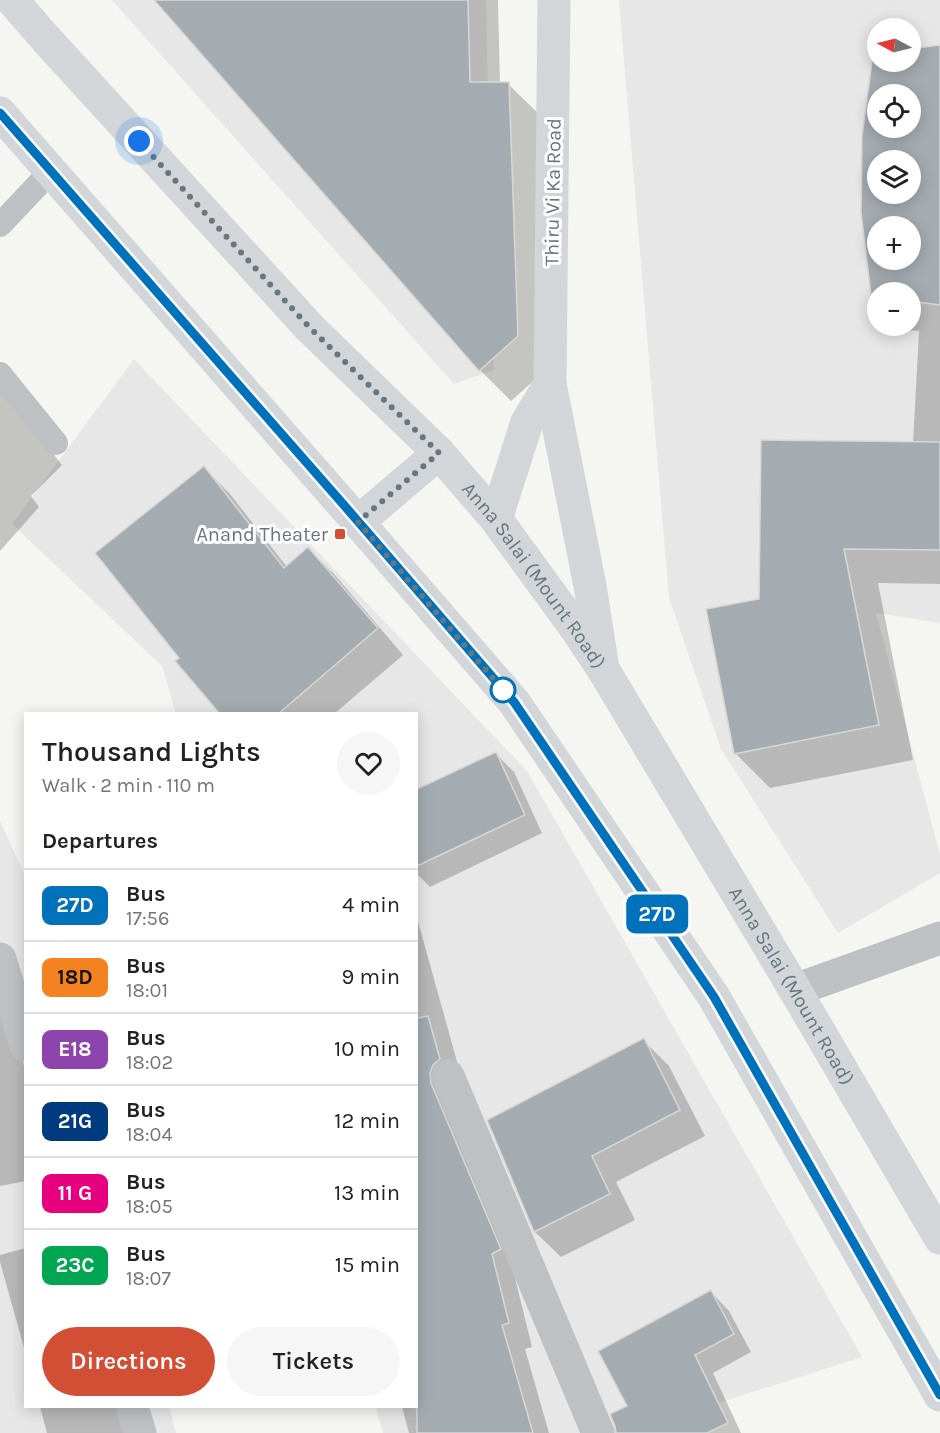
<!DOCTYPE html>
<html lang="en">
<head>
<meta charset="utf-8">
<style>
  :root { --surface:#fff; --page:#f6f6f6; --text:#222; --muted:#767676; --line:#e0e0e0; --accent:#d24f35 }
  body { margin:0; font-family:Karla,sans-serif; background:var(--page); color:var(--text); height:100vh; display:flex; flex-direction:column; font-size:22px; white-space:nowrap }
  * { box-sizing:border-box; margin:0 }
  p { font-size:20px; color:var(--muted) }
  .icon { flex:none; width:33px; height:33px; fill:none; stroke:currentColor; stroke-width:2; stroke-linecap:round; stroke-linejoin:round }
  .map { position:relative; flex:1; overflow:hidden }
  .drawer { position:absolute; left:24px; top:712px; width:394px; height:696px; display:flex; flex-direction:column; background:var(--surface); border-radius:0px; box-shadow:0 3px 15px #0003 }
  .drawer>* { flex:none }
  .badge { padding:0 12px; border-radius:9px; font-size:21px; line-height:39px }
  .needle { width:39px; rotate:277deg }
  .buttons { position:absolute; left:867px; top:18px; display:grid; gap:12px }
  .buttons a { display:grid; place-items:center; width:54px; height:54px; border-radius:50%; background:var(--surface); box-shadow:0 3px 15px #0003; font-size:30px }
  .you { position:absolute; width:30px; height:30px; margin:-15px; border:4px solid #fff; border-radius:50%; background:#1a73e8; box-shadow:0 0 0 9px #1a73e833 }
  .map>.badge { position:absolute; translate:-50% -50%; box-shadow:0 0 0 3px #fff }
  h2 { padding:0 18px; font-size:22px; line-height:54px }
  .round { display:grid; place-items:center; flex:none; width:63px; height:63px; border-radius:32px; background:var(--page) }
  .overview { display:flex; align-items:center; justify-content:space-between; height:102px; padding:0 18px }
  h1 { font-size:28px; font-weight:600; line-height:45px }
  .cta { display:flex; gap:12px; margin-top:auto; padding:12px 18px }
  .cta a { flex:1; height:69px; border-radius:36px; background:var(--accent); color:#fff; font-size:24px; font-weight:600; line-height:69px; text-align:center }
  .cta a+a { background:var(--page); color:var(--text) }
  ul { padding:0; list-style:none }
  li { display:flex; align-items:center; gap:18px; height:72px; padding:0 18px; border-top:2px solid var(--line) }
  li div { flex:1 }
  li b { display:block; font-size:22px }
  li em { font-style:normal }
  li .badge { min-width:66px; font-weight:700; text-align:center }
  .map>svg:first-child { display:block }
  .built { fill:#e6e7e6; fill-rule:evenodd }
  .shadow { fill:#0003; fill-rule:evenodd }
  .building { fill:#a5acb1; stroke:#d7d7d5; stroke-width:1.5; fill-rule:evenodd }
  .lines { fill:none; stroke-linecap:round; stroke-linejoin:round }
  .lane { stroke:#bdc1c4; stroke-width:24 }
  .street { stroke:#bdc1c4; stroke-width:33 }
  .secondary { stroke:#d2d6d9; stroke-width:33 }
  .primary { stroke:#d2d6d9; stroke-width:33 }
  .line-casing { stroke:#fff; stroke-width:14 }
  .line { stroke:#0072bc; stroke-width:9 }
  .walk { stroke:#677781; stroke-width:6; stroke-dasharray:0 10.8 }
  .poi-dot { fill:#d24f35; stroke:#fff; stroke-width:2 }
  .stop-dot { fill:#fff; stroke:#0072bc; stroke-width:3 }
  .labels { text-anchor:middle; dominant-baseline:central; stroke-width:6; stroke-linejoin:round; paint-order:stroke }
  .street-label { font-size:20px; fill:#677781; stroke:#fff }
  .poi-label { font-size:20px; fill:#677781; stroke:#fff; text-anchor:end }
</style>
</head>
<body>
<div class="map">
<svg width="940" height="1433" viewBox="0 0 940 1433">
  <rect width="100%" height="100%" fill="#f5f5f2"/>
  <g class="built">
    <polygon points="112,0 486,0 494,370 454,384"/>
    <path d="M619,0H940V623L876,613L940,855V873L838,933L721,749L669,598ZM878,28H910V62H878ZM878,94H910V128H878ZM878,160H910V194H878ZM878,226H910V260H878ZM878,292H910V326H878Z"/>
    <polygon points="134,359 527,771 862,1357 624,1433 383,1433 376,1407 417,1407 417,714 176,714 162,666 12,524"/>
    <polygon points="0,821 26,878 26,1407 169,1407 176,1433 0,1433"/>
  </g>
  <g class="shadow">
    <polygon points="156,0 498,0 500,84 508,84 540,115 549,367 511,401 480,370"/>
    <path d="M940,47V584L878,583L913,760L770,788L735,753L760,600L913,443L919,331L907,330L903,326H910V292H878V300L872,295L878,62H910ZM878,94H910V128H878ZM878,160H910V194H878ZM878,226H910V260H878Z"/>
    <polygon points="0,392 31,426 62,465 31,496 39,507 0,551"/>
    <polygon points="204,468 230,494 287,567 308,549 334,574 403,655 334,714 222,714 181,658"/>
    <polygon points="496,754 514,772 542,833 430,887 417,874 417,791"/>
    <polygon points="417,918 463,1083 523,1274 515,1278 532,1347 525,1349 549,1433 409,1433 402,1407 417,1407"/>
    <polygon points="0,1010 14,1024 26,1074 26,1181 0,1186"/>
    <polygon points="643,1040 669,1066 705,1136 616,1182 635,1220 561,1257 535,1232 489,1120"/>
    <polygon points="26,1248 26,1355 0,1262 0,1255"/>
    <polygon points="711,1292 729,1311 751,1352 713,1373 741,1433 633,1433 629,1407"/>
    <polygon points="40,1407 138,1407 133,1433 47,1433"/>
  </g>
  <g class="building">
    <polygon points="154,0 468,0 470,82 509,82 518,336 479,371"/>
    <path d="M940,45V305L910,301V292H878V296L871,295L861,212L862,136L873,54L878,53V62H910V49ZM878,94H910V128H878ZM878,160H910V194H878ZM878,226H910V260H878Z"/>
    <polygon points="761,440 940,442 940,550 844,549 879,725 734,754 706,609 759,599"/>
    <polygon points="204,466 284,568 308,547 378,628 278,714 220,714 175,661 179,658 95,553"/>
    <polygon points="496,752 525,815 417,866 417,789"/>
    <polygon points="428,1016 440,1059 433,1065 430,1073 431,1083 501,1249 492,1254 509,1323 502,1325 533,1433 417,1433 417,1018"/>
    <polygon points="644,1038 680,1110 592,1156 610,1194 534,1232 487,1120"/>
    <polygon points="711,1290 734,1334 695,1355 728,1423 707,1433 616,1433 615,1426 610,1414 627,1406 598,1351"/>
  </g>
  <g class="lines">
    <g class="lane">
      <polyline points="0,225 51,171"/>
      <polyline points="0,374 56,443"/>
    </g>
    <g class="street">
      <polyline points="0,959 26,1045"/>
      <polyline points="795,990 940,938"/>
      <polyline points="448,1076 598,1433"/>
      <polyline points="132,1407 140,1433"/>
    </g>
    <g class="secondary">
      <polyline points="554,0 550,384 590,586 603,669"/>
      <polyline points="496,519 527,422 550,384"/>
    </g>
    <g class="primary">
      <path id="s1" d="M12,0L46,39L310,328L439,453L496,519L577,630L603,669L795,990L940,1238"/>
      <polyline points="0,113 358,522 514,702 714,997 940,1395"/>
      <polyline points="358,522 439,453"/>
    </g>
  </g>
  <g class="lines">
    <g class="line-casing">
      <polyline id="line" points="0,113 343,504 514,702 714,997 940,1395"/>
    </g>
    <use href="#line" class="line"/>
    <polyline class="walk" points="139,141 310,328 439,453 358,522 503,690"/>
  </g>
  <rect class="poi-dot" x="334" y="528" width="12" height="12" rx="3"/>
  <circle class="stop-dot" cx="503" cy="690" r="12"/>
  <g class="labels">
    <g class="street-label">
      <text transform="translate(553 192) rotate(-89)">Thiru Vi Ka Road</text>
      <text stroke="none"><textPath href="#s1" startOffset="778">Anna Salai (Mount Road)</textPath></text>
      <text stroke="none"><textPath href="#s1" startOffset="1263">Anna Salai (Mount Road)</textPath></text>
    </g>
    <g class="poi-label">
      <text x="328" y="534">Anand Theater</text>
    </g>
  </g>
</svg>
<div class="buttons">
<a><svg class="needle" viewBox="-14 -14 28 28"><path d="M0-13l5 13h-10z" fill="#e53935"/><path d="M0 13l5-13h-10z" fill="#767676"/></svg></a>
<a><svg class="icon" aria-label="locate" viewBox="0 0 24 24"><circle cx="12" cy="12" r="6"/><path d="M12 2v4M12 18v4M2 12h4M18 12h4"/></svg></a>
<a><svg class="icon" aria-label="layers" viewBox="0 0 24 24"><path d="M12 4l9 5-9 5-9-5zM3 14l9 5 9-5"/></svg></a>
<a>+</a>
<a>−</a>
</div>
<div class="you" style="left:139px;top:141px"></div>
<b class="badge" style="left:657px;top:914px;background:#0072bc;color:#fff">27D</b>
<section class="drawer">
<div class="overview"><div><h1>Thousand Lights</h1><p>Walk · 2 min · 110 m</p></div><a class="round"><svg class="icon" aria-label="heart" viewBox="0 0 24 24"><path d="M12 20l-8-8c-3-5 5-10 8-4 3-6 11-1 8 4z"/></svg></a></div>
<h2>Departures</h2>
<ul>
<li><span class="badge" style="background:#0072bc;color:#fff">27D</span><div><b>Bus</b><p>17:56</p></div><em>4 min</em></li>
<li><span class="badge" style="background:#f58220;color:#111">18D</span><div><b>Bus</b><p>18:01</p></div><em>9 min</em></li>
<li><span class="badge" style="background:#8e44ad;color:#fff">E18</span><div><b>Bus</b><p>18:02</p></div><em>10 min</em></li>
<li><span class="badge" style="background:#003b80;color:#fff">21G</span><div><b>Bus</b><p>18:04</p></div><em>12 min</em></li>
<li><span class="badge" style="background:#e6007e;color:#fff">11 G</span><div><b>Bus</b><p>18:05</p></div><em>13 min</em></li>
<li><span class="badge" style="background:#00a651;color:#fff">23C</span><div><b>Bus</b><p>18:07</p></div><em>15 min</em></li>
</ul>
<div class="cta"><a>Directions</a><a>Tickets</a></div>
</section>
</div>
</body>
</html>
